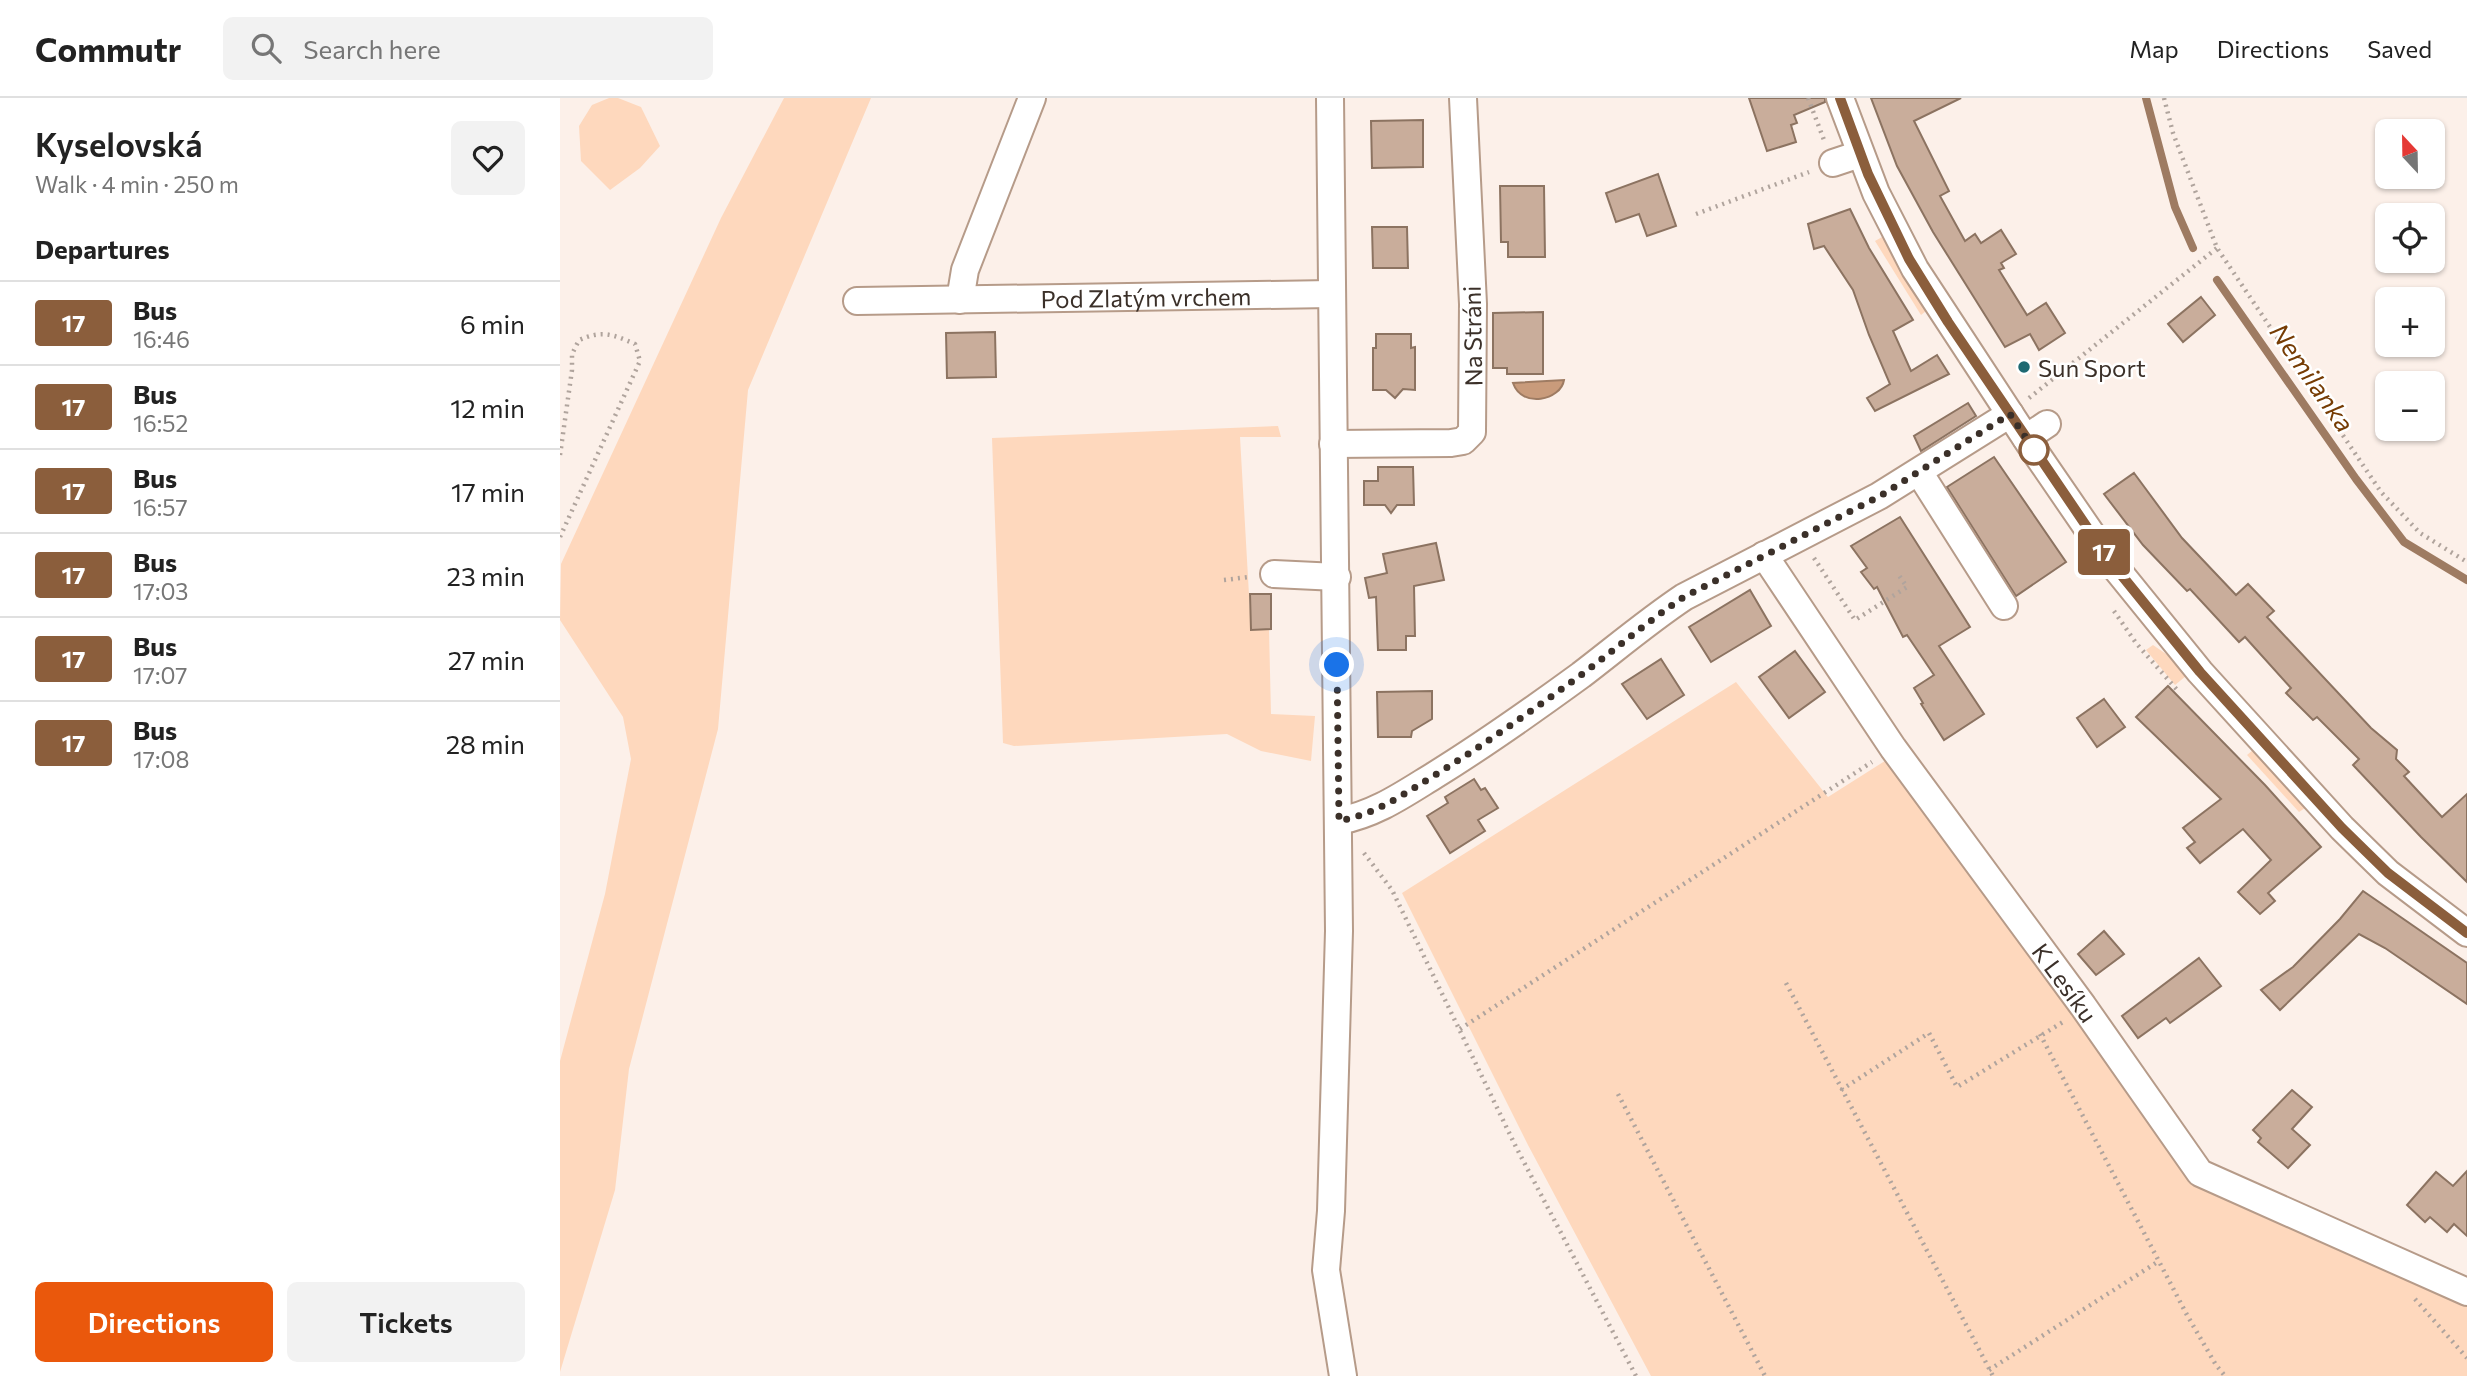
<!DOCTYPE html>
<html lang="en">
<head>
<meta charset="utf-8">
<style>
  :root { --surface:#fff; --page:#f2f2f2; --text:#222; --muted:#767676; --line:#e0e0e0; --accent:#ea580c }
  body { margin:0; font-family:Commissioner,sans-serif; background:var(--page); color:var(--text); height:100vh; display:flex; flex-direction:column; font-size:26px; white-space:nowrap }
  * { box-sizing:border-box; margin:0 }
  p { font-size:23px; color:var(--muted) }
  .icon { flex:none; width:38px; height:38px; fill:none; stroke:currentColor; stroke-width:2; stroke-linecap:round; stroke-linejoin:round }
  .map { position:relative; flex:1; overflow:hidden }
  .side { display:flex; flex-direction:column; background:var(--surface); width:560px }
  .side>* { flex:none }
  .badge { padding:0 14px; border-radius:5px; font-size:24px; line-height:46px }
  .needle { width:46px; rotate:338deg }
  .controls { position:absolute; left:1815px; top:21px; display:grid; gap:14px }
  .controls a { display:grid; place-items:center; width:70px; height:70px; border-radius:10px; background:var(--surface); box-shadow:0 2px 5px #0004; font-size:35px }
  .you { position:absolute; width:35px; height:35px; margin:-18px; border:5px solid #fff; border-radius:50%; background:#1a73e8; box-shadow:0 0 0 10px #1a73e833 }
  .map>.badge { position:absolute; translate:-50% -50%; box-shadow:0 0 0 4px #fff }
  h2 { padding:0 35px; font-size:26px; line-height:63px }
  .round { display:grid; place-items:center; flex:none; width:74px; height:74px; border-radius:10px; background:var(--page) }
  .head { display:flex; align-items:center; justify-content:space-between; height:119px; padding:0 35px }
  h1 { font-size:33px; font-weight:600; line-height:52px }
  .cta { display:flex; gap:14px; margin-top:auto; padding:14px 35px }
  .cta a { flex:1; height:80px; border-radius:10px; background:var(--accent); color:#fff; font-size:28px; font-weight:600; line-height:80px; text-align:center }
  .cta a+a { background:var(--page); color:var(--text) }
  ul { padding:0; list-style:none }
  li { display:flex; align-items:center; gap:21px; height:84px; padding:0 35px; border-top:2px solid var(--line) }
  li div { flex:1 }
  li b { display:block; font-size:26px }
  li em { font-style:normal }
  li .badge { min-width:77px; font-weight:700; text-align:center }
  header { display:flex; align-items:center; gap:42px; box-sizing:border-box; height:98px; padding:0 35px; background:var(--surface); border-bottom:2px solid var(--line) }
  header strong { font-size:33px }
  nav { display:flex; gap:38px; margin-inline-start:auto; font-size:24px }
  .search { width:490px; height:63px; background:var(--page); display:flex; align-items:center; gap:18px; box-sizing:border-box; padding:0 24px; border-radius:10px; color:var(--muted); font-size:26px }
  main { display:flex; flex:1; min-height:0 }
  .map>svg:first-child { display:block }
  .green { fill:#fed8bd }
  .water { fill:#c99b7b; stroke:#9e7b62; stroke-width:2 }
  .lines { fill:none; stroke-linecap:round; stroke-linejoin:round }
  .stream { stroke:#9e7b62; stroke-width:8 }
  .building { fill:#c9ad9b; stroke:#8c7361; stroke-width:2 }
  .minor-casing { stroke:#b69b89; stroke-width:30 }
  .path { stroke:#b0a49d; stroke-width:4.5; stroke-dasharray:2 5; stroke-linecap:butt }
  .minor { stroke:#fff; stroke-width:26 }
  .line-casing { stroke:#fff; stroke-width:16 }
  .line { stroke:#8b5e3c; stroke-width:10 }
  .walk { stroke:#3b3029; stroke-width:7; stroke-dasharray:0 12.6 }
  .poi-dot { fill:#1e6972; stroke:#fff; stroke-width:2.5 }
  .stop-dot { fill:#fff; stroke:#8b5e3c; stroke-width:3.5 }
  .labels { text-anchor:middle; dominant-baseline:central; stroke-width:5; stroke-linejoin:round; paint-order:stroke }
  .street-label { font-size:24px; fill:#3b3029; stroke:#fff }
  .poi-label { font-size:24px; fill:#3b3029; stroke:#fff; text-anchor:start }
  .water-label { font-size:26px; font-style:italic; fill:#763c04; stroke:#fff }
</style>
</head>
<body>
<header>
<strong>Commutr</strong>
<div class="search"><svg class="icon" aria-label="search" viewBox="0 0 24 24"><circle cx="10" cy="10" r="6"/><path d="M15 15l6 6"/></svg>Search here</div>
<nav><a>Map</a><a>Directions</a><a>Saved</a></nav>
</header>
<main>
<section class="side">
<div class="head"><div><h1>Kyselovská</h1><p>Walk · 4 min · 250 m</p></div><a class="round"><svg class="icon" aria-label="heart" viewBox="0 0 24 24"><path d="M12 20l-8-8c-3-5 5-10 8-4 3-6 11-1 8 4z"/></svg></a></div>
<h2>Departures</h2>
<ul>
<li><span class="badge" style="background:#8b5e3c;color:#fff">17</span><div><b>Bus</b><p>16:46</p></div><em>6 min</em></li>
<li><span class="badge" style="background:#8b5e3c;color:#fff">17</span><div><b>Bus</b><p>16:52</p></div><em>12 min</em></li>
<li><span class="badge" style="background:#8b5e3c;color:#fff">17</span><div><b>Bus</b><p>16:57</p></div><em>17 min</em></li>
<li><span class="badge" style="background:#8b5e3c;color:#fff">17</span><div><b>Bus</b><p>17:03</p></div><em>23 min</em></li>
<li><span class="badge" style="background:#8b5e3c;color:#fff">17</span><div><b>Bus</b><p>17:07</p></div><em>27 min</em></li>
<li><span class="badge" style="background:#8b5e3c;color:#fff">17</span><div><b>Bus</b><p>17:08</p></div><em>28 min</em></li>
</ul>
<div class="cta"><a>Directions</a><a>Tickets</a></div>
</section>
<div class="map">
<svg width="1907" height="1278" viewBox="0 0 1907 1278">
  <rect width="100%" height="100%" fill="#fcf0e9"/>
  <g class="green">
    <polygon points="49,0 58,0 81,9 100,48 80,70 50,92 21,63 19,28 32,7"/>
    <polygon points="224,0 311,0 188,292 158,631 69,971 55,1092 0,1274 0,963 45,796 71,661 63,619 0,522 1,466 161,120"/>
    <polygon points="1322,139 1366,213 1361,217 1315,143"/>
    <polygon points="718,328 721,339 680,339 691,532 709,532 711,616 755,618 751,663 701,653 667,636 454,648 443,645 432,340"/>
    <polygon points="1593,547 1606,556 1626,578 1615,587 1586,552"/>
    <polygon points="1176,584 1268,699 1328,661 1632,1083 1907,1206 1907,1278 1091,1278 968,1047 842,795"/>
    <polygon points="1693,652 1745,710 1739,714 1687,657"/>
  </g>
  <path class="water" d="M1004,282C1001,302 962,311 953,285Z"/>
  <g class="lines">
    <g class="stream">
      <polyline points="1586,0 1615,109 1633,150"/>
      <polyline points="1657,182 1796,381 1844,444 1907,482"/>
    </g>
  </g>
  <g class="building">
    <polygon points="1189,0 1265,0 1265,4 1234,17 1237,25 1231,27 1236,44 1207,53"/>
    <polygon points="1311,0 1401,0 1354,23 1389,93 1380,98 1405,143 1415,136 1421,145 1441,132 1456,156 1441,165 1444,170 1439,172 1467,217 1486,205 1505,235 1479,252 1470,236 1445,249 1373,134 1337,68"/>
    <polygon points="863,22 863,69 812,70 811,23"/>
    <polygon points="1098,76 1116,128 1087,138 1079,116 1056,124 1046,95"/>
    <polygon points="940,88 984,88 985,159 948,159 948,144 941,144"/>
    <polygon points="1290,111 1309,150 1353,222 1333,233 1351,273 1377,257 1389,276 1315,313 1307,300 1330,286 1309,237 1293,192 1264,148 1254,151 1248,126"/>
    <polygon points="812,129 847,129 848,170 813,170"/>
    <polygon points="1641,199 1655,217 1623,244 1608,226"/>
    <polygon points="983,214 983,276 947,276 947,270 933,270 933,215"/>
    <polygon points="435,234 436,279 387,280 386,235"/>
    <polygon points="816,236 851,236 851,250 855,249 855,292 843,291 835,300 826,292 813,292 813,250 816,250"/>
    <polygon points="1408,305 1416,318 1361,353 1354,338"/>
    <polygon points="1434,359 1506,464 1456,498 1387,389"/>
    <polygon points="818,369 853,369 854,407 837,407 831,415 825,407 804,407 804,383 818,383"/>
    <polygon points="1574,375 1622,440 1676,497 1688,486 1714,513 1707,519 1811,630 1837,652 1836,661 1849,674 1844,678 1882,719 1907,696 1907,784 1861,739 1793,667 1799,661 1757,619 1753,622 1726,595 1731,590 1685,539 1679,544 1630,491 1627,493 1583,447 1544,396"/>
    <polygon points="1340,419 1410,529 1379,548 1424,616 1384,642 1361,606 1363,605 1354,590 1374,577 1347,537 1343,539 1317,489 1314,491 1301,474 1307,470 1291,448"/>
    <polygon points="876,445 884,482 854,488 855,538 846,538 846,552 818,552 816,499 809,500 805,480 827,475 823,456"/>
    <polygon points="1190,492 1211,528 1151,564 1129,529"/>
    <polygon points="690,496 711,496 711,531 691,532"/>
    <polygon points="1235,553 1265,594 1229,620 1199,579"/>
    <polygon points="1101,561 1124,597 1087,621 1062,586"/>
    <polygon points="1608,588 1705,687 1761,749 1708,795 1715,803 1700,816 1678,794 1711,762 1683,731 1640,765 1627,750 1635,744 1623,730 1661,701 1576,619"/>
    <polygon points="872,593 872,621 852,633 851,639 818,639 817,594"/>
    <polygon points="1544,601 1565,629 1537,649 1517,620"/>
    <polygon points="914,681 921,692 925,690 938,710 918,722 925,733 890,755 867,718 888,705 885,699"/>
    <polygon points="1803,793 1907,865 1907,906 1825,850 1799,836 1720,912 1701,892 1733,869 1780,821"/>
    <polygon points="1544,833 1564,856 1536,877 1518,856"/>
    <polygon points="1639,860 1661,888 1610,925 1606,920 1578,940 1562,918"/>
    <polygon points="1732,992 1752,1009 1732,1031 1750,1047 1728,1070 1698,1044 1701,1040 1693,1032"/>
    <polygon points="1907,1073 1907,1138 1894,1126 1887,1134 1870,1119 1865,1124 1847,1107 1876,1074 1893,1088"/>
  </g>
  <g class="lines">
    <g class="minor-casing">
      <g id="minor">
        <polyline points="770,0 779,833 771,1113 766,1172 783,1278"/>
        <polyline points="1280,0 1316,95 1355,171 1469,345 1550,463 1640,574 1782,730 1828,775 1907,835"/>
        <polyline points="1273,65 1300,56"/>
        <polyline points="400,202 405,172 472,0"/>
        <path id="s1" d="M297,203L771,196"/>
        <polyline points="1466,340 1487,326"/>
        <polyline points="773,346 891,345 903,343 912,334 913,206 903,0"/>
        <polyline points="1359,374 1444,508"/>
        <path id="s2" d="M1204,457L1333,650L1523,908L1640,1075L1907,1194"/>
        <polyline points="714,476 777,479"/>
        <path d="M779,723C816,716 844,696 875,677C925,646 973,612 1021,577C1055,551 1088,523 1124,499L1319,398L1450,316"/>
      </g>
    </g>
    <g class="path">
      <polyline points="1248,0 1264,42"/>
      <polyline points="1604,0 1613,35 1657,150 1821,394 1860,435 1907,464"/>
      <polyline points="1136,116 1249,74"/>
      <polyline points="1469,300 1657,150"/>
      <path d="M0,357L12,272V256L19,242C42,232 52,236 75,246L80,263L0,439"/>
      <polyline points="1254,460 1295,522 1347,489 1338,476"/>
      <polyline points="664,482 689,479"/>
      <polyline points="1554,513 1576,545 1618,593"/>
      <polyline points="804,755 832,792 956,1049 1076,1278"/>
      <polyline points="1226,885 1433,1278"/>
      <polyline points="900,931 1312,664"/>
      <polyline points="1480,936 1627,1217 1656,1267 1665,1278"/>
      <polyline points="1281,992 1369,935 1397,989 1503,924"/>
      <polyline points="1058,996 1205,1278"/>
      <polyline points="1855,1201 1907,1260"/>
      <polyline points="1429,1272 1599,1163"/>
    </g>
    <use href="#minor" class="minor"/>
  </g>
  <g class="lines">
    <g class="line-casing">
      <polyline id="line" points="1280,0 1308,76 1349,161 1388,224 1550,463 1640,574 1782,730 1828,775 1907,835"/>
    </g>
    <use href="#line" class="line"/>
    <path class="walk" d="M777,567L779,723C816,716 844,696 875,677C925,646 973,612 1021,577C1056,551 1088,523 1124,499L1320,398L1450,316L1474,352"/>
  </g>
  <circle class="poi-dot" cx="1464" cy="269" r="7"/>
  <circle class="stop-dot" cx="1474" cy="352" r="14"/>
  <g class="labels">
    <g class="street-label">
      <text stroke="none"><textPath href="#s1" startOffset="289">Pod Zlatým vrchem</textPath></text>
      <text transform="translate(912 238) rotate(-91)">Na Stráni</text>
      <text stroke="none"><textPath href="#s2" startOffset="523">K Lesíku</textPath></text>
    </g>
    <g class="poi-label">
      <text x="1478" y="269">Sun Sport</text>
    </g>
    <g class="water-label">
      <text transform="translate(1753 279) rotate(55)">Nemilanka</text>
    </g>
  </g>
</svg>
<div class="controls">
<a><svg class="needle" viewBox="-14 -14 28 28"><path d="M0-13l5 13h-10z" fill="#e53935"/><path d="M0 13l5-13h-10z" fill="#767676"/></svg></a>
<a><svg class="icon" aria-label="locate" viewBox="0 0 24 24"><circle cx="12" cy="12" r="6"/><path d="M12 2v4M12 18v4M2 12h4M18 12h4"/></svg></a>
<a>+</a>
<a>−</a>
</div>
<div class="you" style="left:777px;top:567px"></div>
<b class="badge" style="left:1544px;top:454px;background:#8b5e3c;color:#fff">17</b>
</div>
</main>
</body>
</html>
